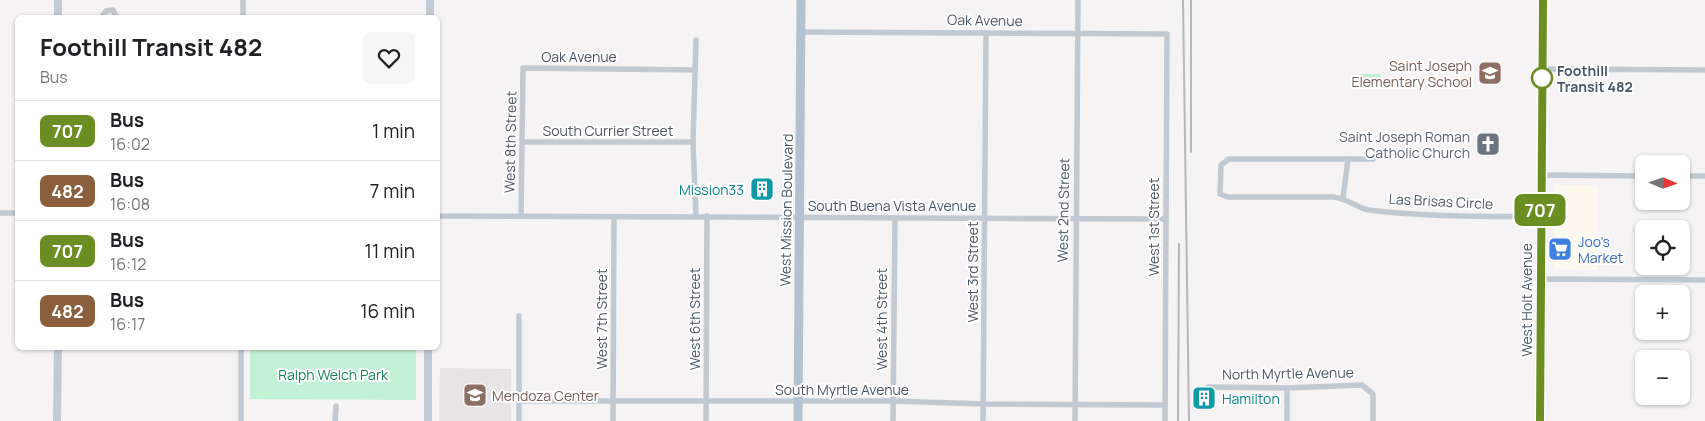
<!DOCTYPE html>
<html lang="en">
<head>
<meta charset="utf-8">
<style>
  :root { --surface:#fff; --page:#f6f6f6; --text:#202124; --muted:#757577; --line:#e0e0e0 }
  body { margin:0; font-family:Manrope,sans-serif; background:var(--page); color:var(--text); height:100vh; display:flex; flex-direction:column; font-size:19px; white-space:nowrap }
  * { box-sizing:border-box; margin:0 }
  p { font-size:16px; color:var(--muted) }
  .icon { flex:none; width:28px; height:28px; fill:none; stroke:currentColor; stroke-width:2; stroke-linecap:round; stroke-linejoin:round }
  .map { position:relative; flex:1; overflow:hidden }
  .sheet { position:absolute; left:15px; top:15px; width:425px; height:335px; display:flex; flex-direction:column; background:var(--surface); border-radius:8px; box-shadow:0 1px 4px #0004 }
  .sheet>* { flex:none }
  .badge { padding:0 10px; border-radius:8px; font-size:18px; line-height:32px }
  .needle { width:32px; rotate:92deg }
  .buttons { position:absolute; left:1635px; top:155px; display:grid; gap:10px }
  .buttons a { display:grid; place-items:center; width:55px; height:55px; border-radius:8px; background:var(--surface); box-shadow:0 1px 4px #0004; font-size:25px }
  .map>.badge { position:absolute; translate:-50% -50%; box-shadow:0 0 0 2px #fff }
  .round { display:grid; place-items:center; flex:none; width:52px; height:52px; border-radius:8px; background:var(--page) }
  .overview { display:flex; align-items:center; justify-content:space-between; height:85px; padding:0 25px }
  h1 { font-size:24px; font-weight:700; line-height:38px }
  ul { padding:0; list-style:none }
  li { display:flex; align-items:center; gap:15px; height:60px; padding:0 25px; border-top:1px solid var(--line) }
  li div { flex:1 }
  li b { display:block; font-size:19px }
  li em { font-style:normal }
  li .badge { min-width:55px; font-weight:700; text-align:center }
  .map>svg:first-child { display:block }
  .commercial { fill:#fdf9ef }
  .education { fill:#e6e4e5 }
  .green { fill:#c3f1d5 }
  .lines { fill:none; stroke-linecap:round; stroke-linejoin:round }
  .street { stroke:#c1cad2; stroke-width:5.5 }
  .secondary { stroke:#c1cbd6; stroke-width:8 }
  .primary { stroke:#b3c2d1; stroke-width:9 }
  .rail { stroke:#b5b8bd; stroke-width:2 }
  .line-casing { stroke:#fff; stroke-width:11 }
  .line { stroke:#6b8e23; stroke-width:8 }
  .stop-dot { fill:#fff; stroke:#6b8e23; stroke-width:2.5 }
  .labels { text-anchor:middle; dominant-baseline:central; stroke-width:4; stroke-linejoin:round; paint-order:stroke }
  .street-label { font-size:14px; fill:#4a5661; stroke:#fff }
  .education-label { font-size:14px; fill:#785e54; stroke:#fff; text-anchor:end }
  .stop-label { font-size:14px; font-weight:bold; fill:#4a5661; stroke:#fff; text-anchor:start }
  .worship-label { font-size:14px; fill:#5b616d; stroke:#fff; text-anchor:end }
  .culture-label { font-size:14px; fill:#0d838f; stroke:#fff; text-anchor:end }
  .shop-label { font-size:14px; fill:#366cbe; stroke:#fff; text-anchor:start }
  .park-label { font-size:14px; fill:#17864f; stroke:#fff }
</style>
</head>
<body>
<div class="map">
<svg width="1705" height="421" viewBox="0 0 1705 421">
  <rect width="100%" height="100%" fill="#f5f3f3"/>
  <polygon class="commercial" points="1555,185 1598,185 1597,270 1554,269"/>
  <polygon class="education" points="440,368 511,369 511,421 439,421"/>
  <g class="green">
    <rect x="1359" y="74" width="22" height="14"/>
    <polygon points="250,348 416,348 416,400 250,399"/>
  </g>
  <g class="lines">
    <g class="street">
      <polyline points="101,18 106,11 113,10 117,18"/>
      <polyline points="243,18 243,0"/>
      <polyline points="802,32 1167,34 1165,421"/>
      <polyline points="696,40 693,142 696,216"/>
      <polyline points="1542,69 1705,70"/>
      <polyline points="523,142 693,142"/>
      <path d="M1373,159H1229L1221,165L1220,194L1228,197H1333C1347,198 1357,208 1369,210C1425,217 1484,216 1540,217"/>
      <polyline points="1540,175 1644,176"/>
      <polyline points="1681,176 1705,176"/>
      <polyline points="1343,198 1348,159"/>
      <polyline points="0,213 18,213"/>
      <polyline points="438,216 1166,219"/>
      <polyline points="521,216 523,68 695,70"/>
      <polyline points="1540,279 1705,280"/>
      <polyline points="241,348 241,421"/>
      <polyline points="1208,387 1287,388 1362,385 1373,394 1373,421"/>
      <polyline points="519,401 893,401 983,404 1165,405"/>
      <polyline points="335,421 336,406"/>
      <polyline points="519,421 519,316"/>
      <polyline points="613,421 614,217"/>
      <polyline points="706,421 707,216"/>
      <polyline points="893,421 895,218"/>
      <polyline points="983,421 986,33"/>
      <polyline points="1075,421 1078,0"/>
      <polyline points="1287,421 1287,388"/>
    </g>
    <g class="secondary">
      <polyline points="58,18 58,0"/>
      <polyline points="430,18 430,0"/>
      <polyline points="57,421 58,348"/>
      <polyline points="428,421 428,348"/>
    </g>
    <g class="primary">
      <polyline points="798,421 801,0"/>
      <polyline points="1540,421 1543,0"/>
    </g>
    <g class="rail">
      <polyline points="1183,0 1189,421"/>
      <polyline points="1191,152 1191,0"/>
      <polyline points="1178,421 1179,244"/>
    </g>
  </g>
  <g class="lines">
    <g class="line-casing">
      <polyline id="line" points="1540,421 1543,0"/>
    </g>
    <use href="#line" class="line"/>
  </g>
  <defs>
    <g id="school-square" transform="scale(1.25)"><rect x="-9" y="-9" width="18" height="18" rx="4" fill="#8d6e63" stroke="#fff"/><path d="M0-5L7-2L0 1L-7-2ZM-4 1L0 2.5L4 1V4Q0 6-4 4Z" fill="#fff"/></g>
    <g id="church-square" transform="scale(1.25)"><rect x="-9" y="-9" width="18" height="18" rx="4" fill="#6b7280" stroke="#fff"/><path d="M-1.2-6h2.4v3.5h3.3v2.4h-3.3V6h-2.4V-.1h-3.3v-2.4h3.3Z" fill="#fff"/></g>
    <g id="building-square" transform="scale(1.25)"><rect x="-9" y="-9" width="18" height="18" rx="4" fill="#0f9aa8" stroke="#fff"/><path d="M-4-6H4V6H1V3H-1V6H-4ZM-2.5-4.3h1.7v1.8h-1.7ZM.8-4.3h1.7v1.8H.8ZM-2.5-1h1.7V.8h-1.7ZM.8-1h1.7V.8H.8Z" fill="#fff"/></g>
    <g id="supermarket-square" transform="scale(1.25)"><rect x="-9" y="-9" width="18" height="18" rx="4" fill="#3f7fe0" stroke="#fff"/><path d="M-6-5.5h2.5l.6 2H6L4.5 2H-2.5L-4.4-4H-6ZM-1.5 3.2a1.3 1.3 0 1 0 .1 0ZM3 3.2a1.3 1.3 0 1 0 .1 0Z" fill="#fff"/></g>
  </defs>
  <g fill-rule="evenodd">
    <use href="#school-square" x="1490" y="73"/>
    <use href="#church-square" x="1488" y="144"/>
    <use href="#building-square" x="762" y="189"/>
    <use href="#supermarket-square" x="1560" y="249"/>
    <use href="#school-square" x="475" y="395"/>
    <use href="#building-square" x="1204" y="398"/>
  </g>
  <circle class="stop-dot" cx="1542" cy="78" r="10"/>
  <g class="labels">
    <g class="street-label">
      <text transform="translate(985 20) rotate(1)">Oak Avenue</text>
      <text x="579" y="56">Oak Avenue</text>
      <text x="608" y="130">South Currier Street</text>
      <text transform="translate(510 142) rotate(-89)">West 8th Street</text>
      <text transform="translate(1441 201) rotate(3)">Las Brisas Circle</text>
      <text x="892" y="205">South Buena Vista Avenue</text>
      <text transform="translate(786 210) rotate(-89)">West Mission Boulevard</text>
      <text transform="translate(1063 210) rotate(-89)">West 2nd Street</text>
      <text transform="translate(1153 227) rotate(-90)">West 1st Street</text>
      <text transform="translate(972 272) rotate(-90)">West 3rd Street</text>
      <text transform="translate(1526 300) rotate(-90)">West Holt Avenue</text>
      <text transform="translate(601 319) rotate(-90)">West 7th Street</text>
      <text transform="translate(694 319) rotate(-90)">West 6th Street</text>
      <text transform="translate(881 319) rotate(-90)">West 4th Street</text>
      <text transform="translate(1288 373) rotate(-1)">North Myrtle Avenue</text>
      <text x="842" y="389">South Myrtle Avenue</text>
    </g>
    <g class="education-label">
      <text x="1472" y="65">Saint Joseph<tspan x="1472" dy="16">Elementary School</tspan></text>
      <text x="492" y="395" text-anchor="start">Mendoza Center</text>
    </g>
    <g class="stop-label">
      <text x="1557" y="70">Foothill<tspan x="1557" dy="16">Transit 482</tspan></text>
    </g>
    <g class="worship-label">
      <text x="1470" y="136">Saint Joseph Roman<tspan x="1470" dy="16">Catholic Church</tspan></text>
    </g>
    <g class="culture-label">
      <text x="744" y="189">Mission33</text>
      <text x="1222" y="398" text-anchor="start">Hamilton</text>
    </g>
    <g class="shop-label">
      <text x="1578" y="241">Joo's<tspan x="1578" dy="16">Market</tspan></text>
    </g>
    <g class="park-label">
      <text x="333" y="374">Ralph Welch Park</text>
    </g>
  </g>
</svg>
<div class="buttons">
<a><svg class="needle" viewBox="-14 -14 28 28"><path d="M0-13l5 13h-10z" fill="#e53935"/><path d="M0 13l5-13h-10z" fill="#757577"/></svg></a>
<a><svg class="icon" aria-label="locate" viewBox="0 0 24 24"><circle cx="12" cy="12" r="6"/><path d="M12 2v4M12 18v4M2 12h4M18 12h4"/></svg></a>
<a>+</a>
<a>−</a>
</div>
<b class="badge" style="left:1540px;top:210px;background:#6b8e23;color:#fff">707</b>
<section class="sheet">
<div class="overview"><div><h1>Foothill Transit 482</h1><p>Bus</p></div><a class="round"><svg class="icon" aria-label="heart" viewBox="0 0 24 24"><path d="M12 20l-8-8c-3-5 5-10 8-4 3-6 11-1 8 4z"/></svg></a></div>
<ul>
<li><span class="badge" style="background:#6b8e23;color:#fff">707</span><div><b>Bus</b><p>16:02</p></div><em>1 min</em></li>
<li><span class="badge" style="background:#8b5e3c;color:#fff">482</span><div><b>Bus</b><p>16:08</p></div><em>7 min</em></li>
<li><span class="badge" style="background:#6b8e23;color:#fff">707</span><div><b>Bus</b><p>16:12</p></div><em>11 min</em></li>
<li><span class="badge" style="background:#8b5e3c;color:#fff">482</span><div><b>Bus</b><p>16:17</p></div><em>16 min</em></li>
</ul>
</section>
</div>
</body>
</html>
